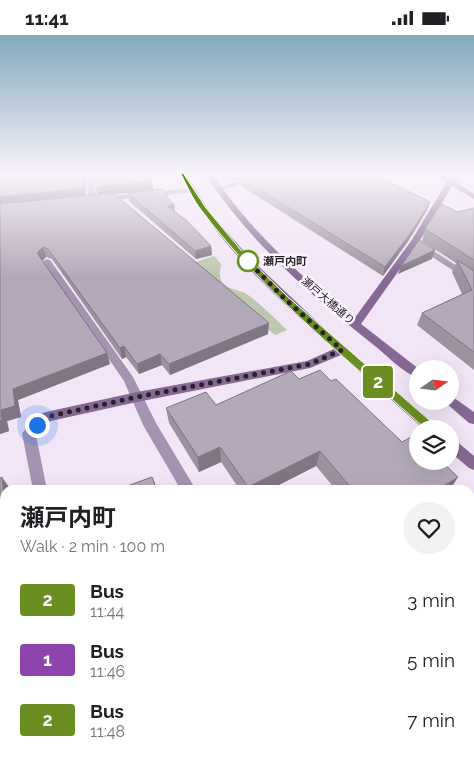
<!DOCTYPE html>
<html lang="en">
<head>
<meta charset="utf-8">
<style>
  :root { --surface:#fff; --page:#f2f2f2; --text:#202124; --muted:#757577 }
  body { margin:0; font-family:Raleway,"Noto Sans JP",sans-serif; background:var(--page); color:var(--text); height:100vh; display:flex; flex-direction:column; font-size:19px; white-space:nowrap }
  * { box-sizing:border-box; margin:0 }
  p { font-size:16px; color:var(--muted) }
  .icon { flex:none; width:28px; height:28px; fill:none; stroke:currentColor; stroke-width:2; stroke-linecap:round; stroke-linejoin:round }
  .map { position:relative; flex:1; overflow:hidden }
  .details { position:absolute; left:0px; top:450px; width:475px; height:276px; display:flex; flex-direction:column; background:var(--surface); border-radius:15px 15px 0 0; box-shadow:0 5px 20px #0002 }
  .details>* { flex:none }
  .badge { padding:0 10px; border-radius:4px; font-size:18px; line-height:32px }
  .needle { width:32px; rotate:76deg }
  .controls { position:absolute; left:409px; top:325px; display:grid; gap:10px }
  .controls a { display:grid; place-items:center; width:50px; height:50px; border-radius:50%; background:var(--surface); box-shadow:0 5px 20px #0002; font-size:25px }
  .you { position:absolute; width:25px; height:25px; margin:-12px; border:4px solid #fff; border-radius:50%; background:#1a73e8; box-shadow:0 0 0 8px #1a73e833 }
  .map>.badge { position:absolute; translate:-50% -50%; box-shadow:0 0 0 2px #fff }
  .round { display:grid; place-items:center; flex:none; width:52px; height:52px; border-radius:26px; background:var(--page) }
  .head { display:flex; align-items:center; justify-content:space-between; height:85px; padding:0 20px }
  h1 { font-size:24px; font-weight:700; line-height:38px }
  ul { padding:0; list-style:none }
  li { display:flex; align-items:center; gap:15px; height:60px; padding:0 20px }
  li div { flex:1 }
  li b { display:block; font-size:19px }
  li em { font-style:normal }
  li .badge { min-width:55px; font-weight:700; text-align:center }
  .status { display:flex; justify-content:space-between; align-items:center; height:35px; padding:0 25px; background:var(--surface); direction:ltr }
  .status svg { height:14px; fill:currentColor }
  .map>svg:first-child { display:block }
  .green { fill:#bec7af }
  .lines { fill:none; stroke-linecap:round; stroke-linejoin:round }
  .street { fill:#a693af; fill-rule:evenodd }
  .secondary { fill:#856992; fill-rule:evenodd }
  .wall { fill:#9b919f }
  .shaded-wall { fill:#7e7682 }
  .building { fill:#b4a9b9; stroke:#7e7682 }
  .line { fill:#6b8e23; stroke:#fff }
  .walk { stroke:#272329; stroke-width:5; stroke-dasharray:0 9 }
  .stop-dot { fill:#fff; stroke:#6b8e23; stroke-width:2.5 }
  .labels { text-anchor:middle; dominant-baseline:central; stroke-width:5; stroke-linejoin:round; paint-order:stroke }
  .far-stop-label { font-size:11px; font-weight:bold; fill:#272329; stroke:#fcf5ff; text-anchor:start }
  .far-street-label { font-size:11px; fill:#272329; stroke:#fcf5ff }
</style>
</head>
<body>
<div class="status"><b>11:41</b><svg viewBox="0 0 49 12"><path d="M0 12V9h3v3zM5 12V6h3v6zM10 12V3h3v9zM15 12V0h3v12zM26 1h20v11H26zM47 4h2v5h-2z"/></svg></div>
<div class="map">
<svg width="474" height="726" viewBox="0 0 474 726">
  <rect width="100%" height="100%" fill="#f1e5f6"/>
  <path class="green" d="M214,221L221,229C220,234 219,240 221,245C227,256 240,254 248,260C262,270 274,283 287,295L275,300L190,229Z"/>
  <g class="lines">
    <g class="street">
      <polygon points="87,139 93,139 96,165 92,167 88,165"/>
      <polygon points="264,139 276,139 217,156 213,154"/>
      <polygon points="452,139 459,139 454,149 448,149 447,147"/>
      <polygon points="191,153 195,155 194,157 102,166 98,164 102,162"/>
      <polygon points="420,207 474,242 474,249 417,212 416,210"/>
      <polygon points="47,224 50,225 133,342 156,388 196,455 181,455 143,390 124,346 42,227"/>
      <polygon points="46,377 51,379 52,382 36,400 47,455 33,455 22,398 41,379"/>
      <polygon points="474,482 474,497 470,498 470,483"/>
      <polygon points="5,721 34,721 32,726 3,726"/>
      <polygon points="40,721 62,721 63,726 41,726"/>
      <polygon points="333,721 356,721 358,726 335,726"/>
    </g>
    <g class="secondary">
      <path d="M180,139H187L210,178L252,225L327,296L440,394H424L341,320L310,333L137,367L46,387L41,385L40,382L41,379L46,377L137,357L307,326L334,314C277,262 215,209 180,139Z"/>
      <path d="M205,139H212C251,196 300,241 354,284L411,206L447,147L436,139H444L474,159V164L452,151L419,207L361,289L419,334H418V343C405,339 386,320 375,311C311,260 250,208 205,139Z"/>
      <polygon points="450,360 474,377 474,389 469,388 446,368 444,366 450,366"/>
      <polygon points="450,404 455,405 474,421 474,435 469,433 450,417"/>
    </g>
  </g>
  <g class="wall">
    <polygon points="0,139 86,161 97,159 96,152 152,146 153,155 168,164 175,177 211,211 212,220 196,224 129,166 128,158 114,159 268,299 170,340 162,330 139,339 126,322 122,324 52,224 46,222 43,226 110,329 18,365 21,382 7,386 9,396 0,399"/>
    <polygon points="222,139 373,139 427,175 409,205 383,241 241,151 241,144 233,146"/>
    <polygon points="474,173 474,335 417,290 422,278 462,259 452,237 456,228 422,206 425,194 458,177"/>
    <polygon points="299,344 331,346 450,455 336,455 316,431 269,455 240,455 221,427 199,437 169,388 166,373 216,370"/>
    <polygon points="446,721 470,721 474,726 449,726"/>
  </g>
  <g class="shaded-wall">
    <polygon points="83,139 85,139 86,162 0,172 0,162"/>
    <polygon points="233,139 256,139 233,146"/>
    <polygon points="152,146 153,155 98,161 96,152"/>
    <polygon points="430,167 427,175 409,205 383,241 385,232"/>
    <polygon points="174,169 175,177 167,171"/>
    <polygon points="211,211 212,220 196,224 195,216"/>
    <polygon points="43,212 46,222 40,228 37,218"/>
    <polygon points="435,215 432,224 398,239 401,231"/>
    <polygon points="269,288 268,299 170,340 169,329"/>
    <polygon points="124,311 126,322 122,324 120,313"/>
    <polygon points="107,318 110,329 18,365 21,382 7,386 9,396 0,399 0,386 1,375 13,354"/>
    <polygon points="160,319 162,330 139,339 137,329"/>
    <polygon points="220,412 221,427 199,437 198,422"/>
    <polygon points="320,416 316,431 269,455 248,455 248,452"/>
    <polygon points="2,442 11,455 5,455 5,476"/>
    <polygon points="458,442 450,455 437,455"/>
    <polygon points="5,640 5,653 0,656 0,642"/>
  </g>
  <g class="building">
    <polygon points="0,139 83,139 84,153 0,162"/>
    <polygon points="94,139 144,139 152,146 96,152"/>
    <polygon points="254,139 373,139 430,167 412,196 385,232 241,143"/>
    <polygon points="161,154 168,160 165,161 174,169 167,171 186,185 211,211 195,216 128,158"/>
    <polygon points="113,158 269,288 169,329 160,319 137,329 124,311 120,313 48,214 43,212 37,218 107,318 13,354 15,371 1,375 2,385 0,386 0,169"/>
    <polygon points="441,169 458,177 474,173 474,225 425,194"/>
    <polygon points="419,205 435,215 401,231"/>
    <polygon points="457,225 474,236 474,317 422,278 472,255"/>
    <polygon points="320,335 331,346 336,344 402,407 413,401 418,405 418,426 441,426 458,442 437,455 353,455 320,416 248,452 220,412 198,422 166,373 206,357 216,370 291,336 299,344"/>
    <polygon points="2,442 5,476 5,640 0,642 0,443"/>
    <polygon points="152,442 157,455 116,455"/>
    <polygon points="474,529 474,726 471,726 467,721 470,721 470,532"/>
    <polygon points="85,721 311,721 314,726 78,726"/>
  </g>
  <linearGradient id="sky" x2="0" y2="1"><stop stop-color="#84a9bd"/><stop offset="0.58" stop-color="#f9f3fb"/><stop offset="1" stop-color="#f9f3fb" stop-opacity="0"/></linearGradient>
  <rect width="474" height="241" fill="url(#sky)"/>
  <path class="line" d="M183,138L206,173L245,220L288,262L436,391L438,394L436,397H429C351,327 265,260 202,176C193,165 187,151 181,139Z"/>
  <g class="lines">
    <polyline class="walk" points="37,390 46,382 137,362 310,329 342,315 285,264 248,226"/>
  </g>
  <circle class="stop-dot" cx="248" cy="226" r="10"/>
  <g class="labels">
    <g class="far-stop-label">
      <text x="263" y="226">瀬戸内町</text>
    </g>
    <g class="far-street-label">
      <text transform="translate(328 266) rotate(41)">瀬戸大橋通り</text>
    </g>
  </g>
</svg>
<div class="controls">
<a><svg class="needle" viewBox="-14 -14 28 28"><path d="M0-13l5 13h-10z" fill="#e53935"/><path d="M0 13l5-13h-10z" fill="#757577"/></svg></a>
<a><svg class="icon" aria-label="layers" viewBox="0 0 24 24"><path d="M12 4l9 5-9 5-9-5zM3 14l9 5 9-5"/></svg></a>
</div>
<div class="you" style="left:37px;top:390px"></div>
<b class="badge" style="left:378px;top:347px;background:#6b8e23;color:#fff">2</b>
<section class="details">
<div class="head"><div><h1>瀬戸内町</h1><p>Walk · 2 min · 100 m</p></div><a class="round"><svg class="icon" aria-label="heart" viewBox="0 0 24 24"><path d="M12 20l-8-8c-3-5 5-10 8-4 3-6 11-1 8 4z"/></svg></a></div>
<ul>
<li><span class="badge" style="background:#6b8e23;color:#fff">2</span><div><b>Bus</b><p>11:44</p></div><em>3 min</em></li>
<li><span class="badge" style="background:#8e44ad;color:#fff">1</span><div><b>Bus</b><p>11:46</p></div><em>5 min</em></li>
<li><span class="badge" style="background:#6b8e23;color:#fff">2</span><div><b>Bus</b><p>11:48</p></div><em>7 min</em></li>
</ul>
</section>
</div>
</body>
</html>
